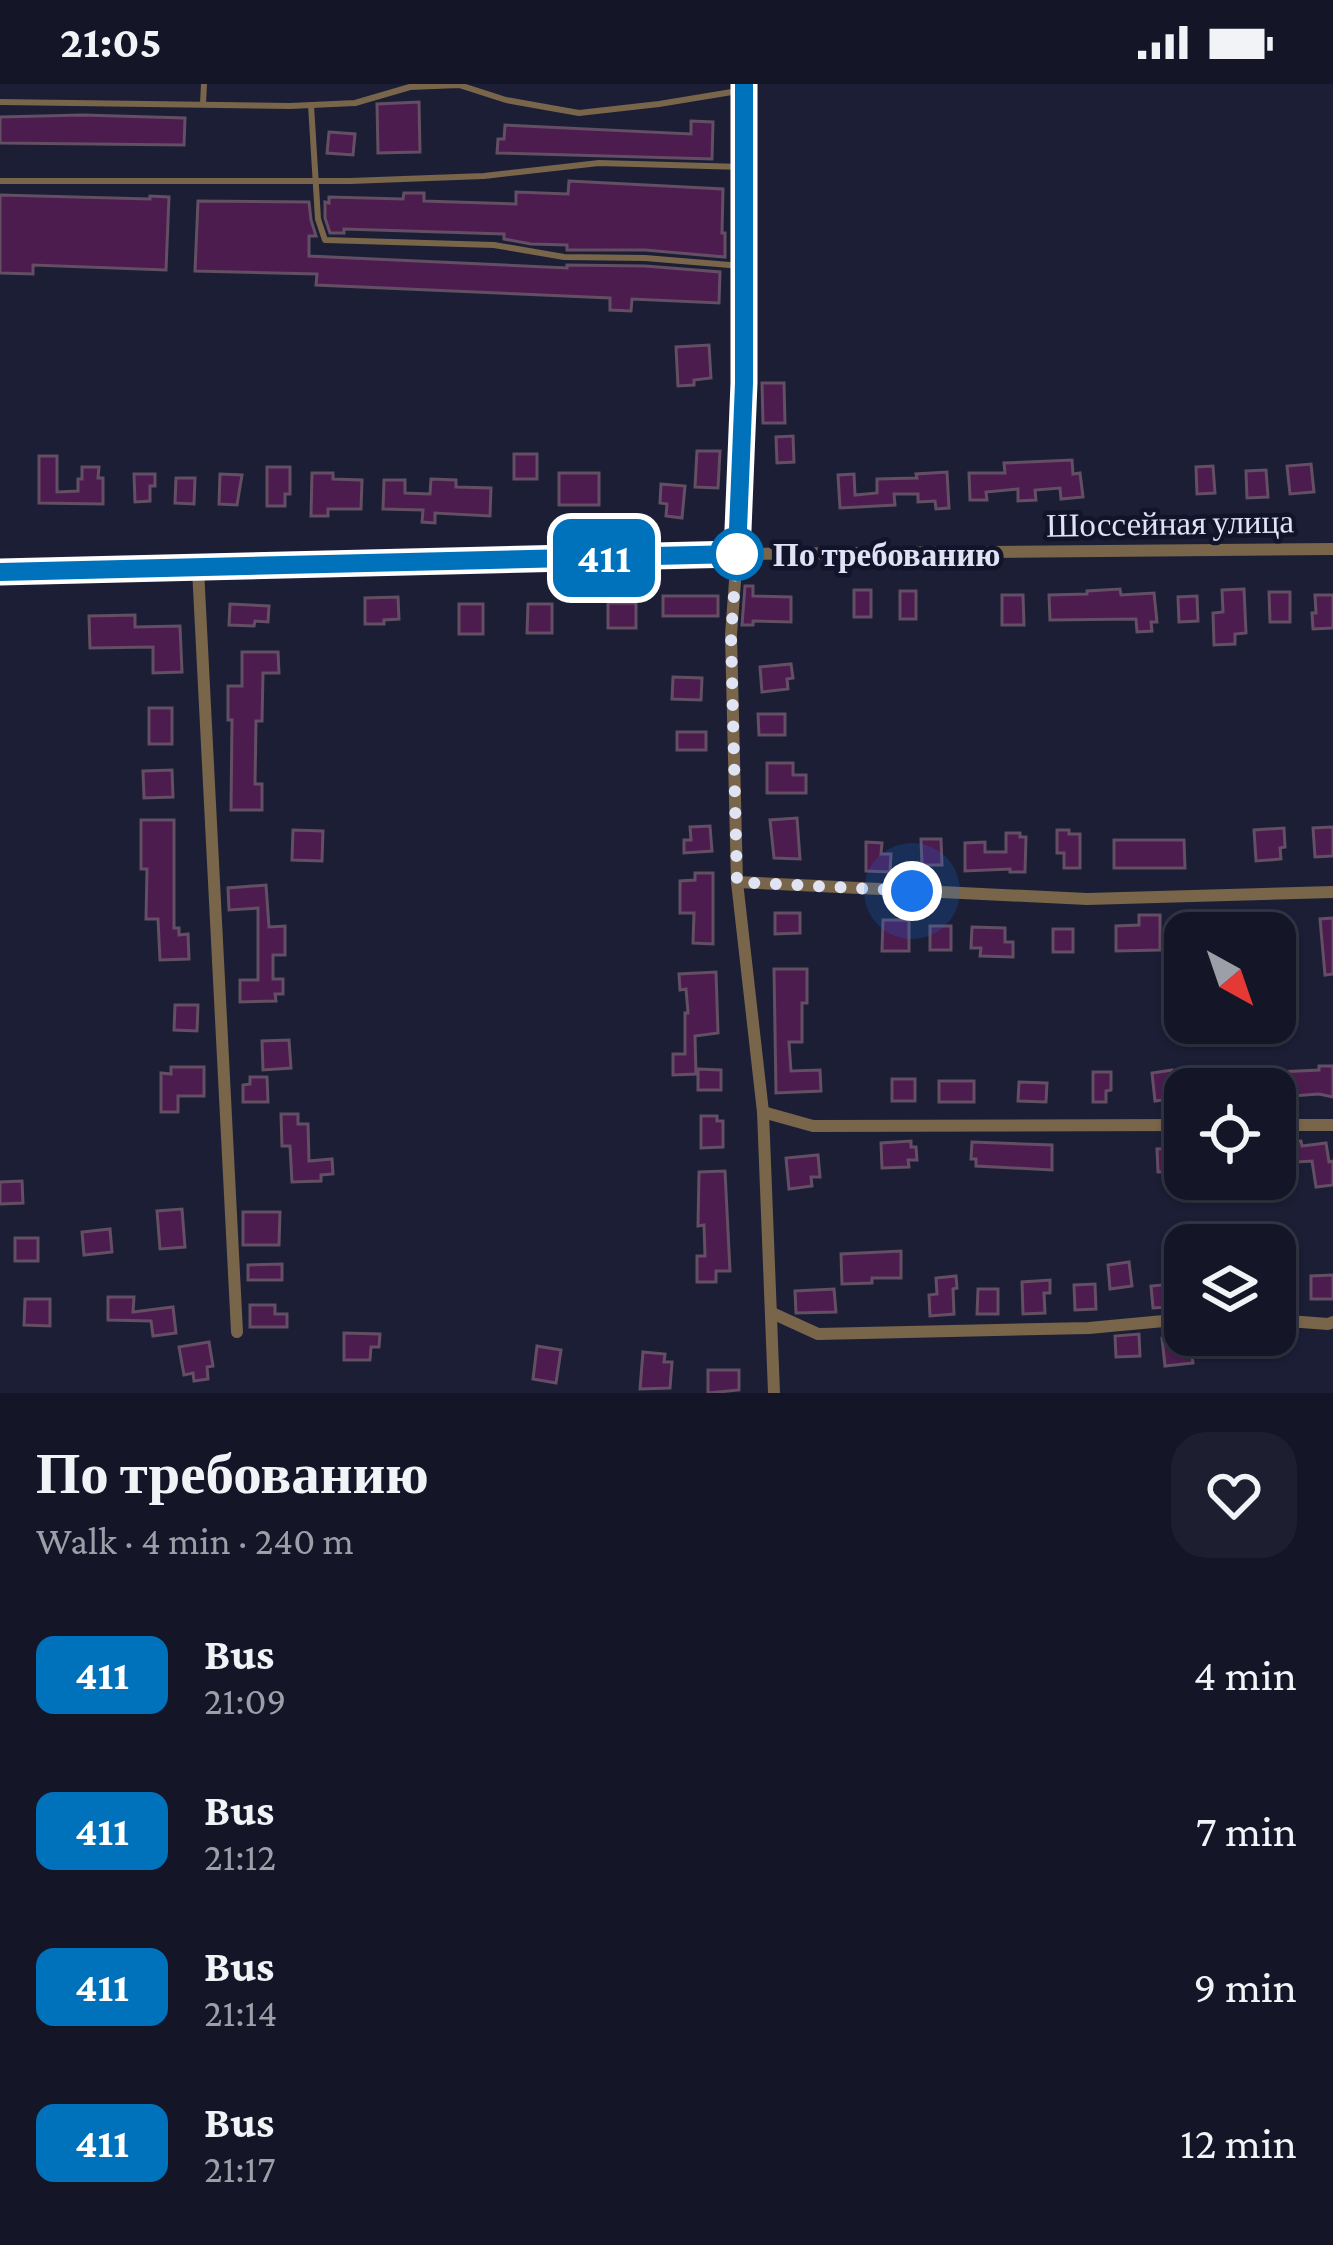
<!DOCTYPE html>
<html lang="en">
<head>
<meta charset="utf-8">
<style>
  :root { --surface:#141628; --page:#1d1f30; --text:#f1f3f6; --muted:#9d9fa8; --line:#333545 }
  body { margin:0; font-family:"Crimson Pro",serif; background:var(--page); color:var(--text); height:100vh; display:flex; flex-direction:column; font-size:45px; white-space:nowrap }
  * { box-sizing:border-box; margin:0 }
  p { font-size:39px; color:var(--muted) }
  .icon { flex:none; width:66px; height:66px; fill:none; stroke:currentColor; stroke-width:2; stroke-linecap:round; stroke-linejoin:round }
  .map { position:relative; height:1309px; overflow:hidden }
  .drawer { display:flex; flex-direction:column; background:var(--surface); flex:1 }
  .drawer>* { flex:none }
  .badge { padding:0 24px; border-radius:18px; font-size:42px; line-height:78px }
  .needle { width:78px; rotate:140deg }
  .buttons { position:absolute; left:1164px; top:828px; display:grid; gap:24px }
  .buttons a { display:grid; place-items:center; width:132px; height:132px; border-radius:24px; background:var(--surface); box-shadow:0 3px 9px #0004,0 0 0 3px var(--line); font-size:60px }
  .you { position:absolute; width:60px; height:60px; margin:-30px; border:9px solid #fff; border-radius:50%; background:#1a73e8; box-shadow:0 0 0 18px #1a73e833 }
  .map>.badge { position:absolute; translate:-50% -50%; box-shadow:0 0 0 6px #fff }
  .round { display:grid; place-items:center; flex:none; width:126px; height:126px; border-radius:36px; background:var(--page) }
  .overview { display:flex; align-items:center; justify-content:space-between; height:204px; padding:0 36px }
  h1 { font-size:57px; font-weight:800; line-height:90px }
  ul { padding:0; list-style:none }
  li { display:flex; align-items:center; gap:36px; height:156px; padding:0 36px }
  li div { flex:1 }
  li b { display:block; font-size:45px }
  li em { font-style:normal }
  li .badge { min-width:132px; font-weight:700; text-align:center }
  .status { display:flex; justify-content:space-between; align-items:center; height:84px; padding:0 60px; background:var(--surface); direction:ltr }
  .status svg { height:33px; fill:currentColor }
  .map>svg:first-child { display:block }
  .building { fill:#4c1c4f; stroke:#634e64; stroke-width:3 }
  .lines { fill:none; stroke-linecap:round; stroke-linejoin:round }
  .lane { stroke:#78654a; stroke-width:6 }
  .street { stroke:#78654a; stroke-width:12 }
  .line-casing { stroke:#fff; stroke-width:27 }
  .line { stroke:#0072bc; stroke-width:18 }
  .walk { stroke:#e0e3f4; stroke-width:12; stroke-dasharray:0 21.6 }
  .stop-dot { fill:#fff; stroke:#0072bc; stroke-width:6 }
  .labels { text-anchor:middle; dominant-baseline:central; stroke-width:9; stroke-linejoin:round; paint-order:stroke }
  .street-label { font-size:33px; fill:#e0e3f4; stroke:#12142b }
  .stop-label { font-size:33px; font-weight:bold; fill:#e0e3f4; stroke:#12142b; text-anchor:start }
</style>
</head>
<body>
<div class="status"><b>21:05</b><svg viewBox="0 0 49 12"><path d="M0 12V9h3v3zM5 12V6h3v6zM10 12V3h3v9zM15 12V0h3v12zM26 1h20v11H26zM47 4h2v5h-2z"/></svg></div>
<div class="map">
<svg width="1333" height="1309" viewBox="0 0 1333 1309">
  <rect width="100%" height="100%" fill="#1b1e35"/>
  <g class="building">
    <polygon points="419,18 420,68 378,69 377,20"/>
    <polygon points="83,31 185,34 184,61 0,59 0,33"/>
    <polygon points="691,37 713,38 712,75 497,69 498,55 504,55 505,41 691,50"/>
    <polygon points="329,48 355,50 353,71 327,69"/>
    <polygon points="569,97 723,105 722,149 725,149 725,173 645,166 567,166 567,161 531,160 504,155 504,150 344,145 344,149 330,149 325,134 325,118 329,119 329,113 403,115 404,109 424,109 424,117 516,120 516,108 568,110"/>
    <polygon points="0,111 150,115 150,112 169,113 166,186 33,181 33,190 0,189"/>
    <polygon points="198,117 309,118 311,136 316,152 309,152 309,172 567,184 567,181 645,182 720,188 719,219 632,215 631,227 610,226 610,214 316,201 317,190 195,187"/>
    <polygon points="709,261 711,294 694,296 694,301 678,302 676,263"/>
    <polygon points="762,299 784,299 785,339 763,339"/>
    <polygon points="793,352 794,378 777,379 776,353"/>
    <polygon points="697,367 720,367 718,404 695,403"/>
    <rect x="514" y="370" width="23" height="25"/>
    <polygon points="39,372 57,372 57,408 78,407 78,395 82,395 82,383 99,383 98,394 103,394 103,420 39,419"/>
    <polygon points="1072,376 1073,390 1080,389 1083,413 1061,415 1060,404 1035,406 1036,416 1018,417 1018,405 986,408 987,416 970,416 969,389 1005,389 1004,379"/>
    <polygon points="1311,380 1314,408 1290,410 1287,382"/>
    <polygon points="1213,382 1215,409 1197,410 1196,383"/>
    <polygon points="267,383 290,383 290,410 285,410 285,422 267,422"/>
    <polygon points="1266,386 1268,413 1247,414 1246,387"/>
    <polygon points="947,388 949,424 936,425 935,417 918,418 918,410 894,410 895,421 840,424 838,391 854,390 855,411 877,409 877,395 917,394 916,390"/>
    <polygon points="312,389 333,389 333,395 362,396 361,425 328,425 328,432 311,432"/>
    <rect x="559" y="389" width="40" height="32"/>
    <polygon points="134,390 155,390 155,402 150,402 150,417 135,418"/>
    <polygon points="220,390 242,391 237,421 219,420"/>
    <polygon points="176,394 195,394 194,420 175,419"/>
    <polygon points="431,395 456,396 456,403 491,404 490,432 435,429 435,439 422,438 423,426 383,425 384,396 405,396 405,409 430,410"/>
    <polygon points="661,400 685,402 682,434 666,432 667,420 660,419"/>
    <polygon points="745,502 753,502 753,512 791,513 791,538 753,537 753,541 742,541"/>
    <polygon points="1120,505 1121,511 1154,509 1157,538 1151,538 1152,547 1137,548 1136,535 1050,536 1049,511 1087,510 1087,507"/>
    <polygon points="1244,505 1246,549 1235,550 1235,560 1214,561 1213,529 1223,528 1222,506"/>
    <rect x="854" y="506" width="17" height="27"/>
    <rect x="900" y="507" width="16" height="28"/>
    <polygon points="1269,508 1290,508 1290,538 1270,538"/>
    <polygon points="1002,511 1023,511 1024,541 1002,541"/>
    <polygon points="1315,511 1333,511 1333,544 1313,545 1312,529 1316,529"/>
    <rect x="663" y="512" width="55" height="20"/>
    <polygon points="1197,512 1198,537 1179,538 1178,513"/>
    <polygon points="398,513 399,535 384,536 384,540 365,540 365,514"/>
    <rect x="608" y="519" width="28" height="25"/>
    <polygon points="230,520 269,522 268,538 255,537 254,542 229,541"/>
    <rect x="459" y="520" width="24" height="30"/>
    <polygon points="528,520 552,520 552,549 527,549"/>
    <polygon points="135,531 135,543 180,542 182,588 153,589 153,563 90,564 89,532"/>
    <polygon points="242,568 278,568 279,589 263,589 262,637 256,637 255,700 262,700 262,726 231,726 232,636 228,636 228,602 242,602"/>
    <polygon points="791,580 793,594 787,595 788,605 762,608 760,583"/>
    <polygon points="673,593 702,594 701,616 672,615"/>
    <rect x="149" y="624" width="23" height="36"/>
    <polygon points="758,630 785,630 785,651 759,651"/>
    <rect x="677" y="648" width="29" height="18"/>
    <polygon points="767,679 793,679 793,691 806,691 806,709 767,709"/>
    <polygon points="172,686 173,713 144,714 143,687"/>
    <polygon points="797,734 800,775 774,774 770,736"/>
    <polygon points="141,736 174,736 174,844 179,844 179,851 188,850 189,875 160,876 158,835 146,835 147,785 141,785"/>
    <polygon points="710,742 712,767 684,769 684,756 691,756 690,743"/>
    <polygon points="1333,743 1333,772 1315,773 1313,744"/>
    <polygon points="1284,744 1285,763 1280,764 1281,775 1256,777 1254,746"/>
    <polygon points="293,746 323,747 322,777 292,776"/>
    <polygon points="1057,746 1069,746 1069,750 1080,750 1080,784 1064,784 1064,769 1057,769"/>
    <polygon points="1006,749 1020,749 1020,753 1026,753 1025,788 1010,788 1010,785 965,787 965,759 985,758 985,768 1006,768"/>
    <polygon points="921,755 941,755 942,781 922,781"/>
    <polygon points="1114,756 1184,756 1185,784 1114,784"/>
    <polygon points="866,758 882,759 881,770 891,770 890,788 866,787"/>
    <polygon points="695,789 713,789 713,860 693,859 694,829 680,829 680,797 695,796"/>
    <polygon points="266,801 269,843 285,842 285,871 273,871 273,895 283,895 283,910 275,910 276,917 240,918 240,896 258,896 258,824 229,826 228,804"/>
    <polygon points="775,829 800,829 800,849 775,850"/>
    <polygon points="1224,829 1225,849 1194,849 1193,831"/>
    <polygon points="1266,830 1279,830 1279,849 1248,849 1248,837 1266,837"/>
    <polygon points="1139,831 1160,831 1160,866 1116,867 1116,842 1139,841"/>
    <polygon points="1333,834 1333,890 1325,891 1320,835"/>
    <polygon points="883,836 909,836 909,867 882,867"/>
    <rect x="930" y="842" width="21" height="24"/>
    <polygon points="972,843 1005,844 1005,858 1013,858 1013,873 980,872 981,864 971,864"/>
    <rect x="1053" y="845" width="20" height="23"/>
    <polygon points="774,885 807,885 807,919 802,919 802,958 789,958 791,987 820,986 821,1007 776,1009"/>
    <polygon points="716,888 718,949 695,952 696,990 673,991 673,970 685,970 685,929 688,929 686,905 680,906 679,890"/>
    <polygon points="175,921 198,921 197,947 174,946"/>
    <polygon points="289,956 291,984 263,986 262,957"/>
    <polygon points="1319,982 1333,982 1333,1013 1319,1010 1279,1013 1278,988 1319,986"/>
    <polygon points="171,983 204,983 204,1012 178,1012 178,1028 161,1028 161,989 171,990"/>
    <polygon points="698,985 721,986 721,1006 698,1006"/>
    <polygon points="1172,986 1174,1008 1169,1009 1170,1015 1155,1017 1152,989"/>
    <polygon points="1093,988 1111,988 1111,1006 1106,1007 1106,1018 1093,1018"/>
    <polygon points="250,993 267,993 268,1018 243,1018 243,1001 250,1000"/>
    <rect x="892" y="995" width="23" height="22"/>
    <rect x="939" y="997" width="35" height="21"/>
    <polygon points="1019,998 1047,999 1046,1018 1018,1017"/>
    <polygon points="281,1030 298,1030 298,1040 308,1040 309,1077 332,1075 333,1090 321,1091 321,1097 292,1098 290,1062 282,1062"/>
    <polygon points="701,1032 717,1032 717,1037 723,1037 723,1063 701,1064"/>
    <polygon points="911,1057 911,1063 916,1063 917,1076 908,1076 909,1083 882,1084 881,1059"/>
    <polygon points="1301,1057 1302,1062 1326,1059 1329,1078 1333,1077 1333,1101 1316,1103 1312,1077 1281,1079 1279,1058"/>
    <polygon points="972,1058 1052,1061 1052,1086 976,1082 976,1075 971,1075"/>
    <polygon points="1178,1064 1179,1087 1158,1088 1157,1065"/>
    <polygon points="818,1071 820,1093 811,1093 812,1102 789,1105 786,1074"/>
    <polygon points="725,1087 730,1187 716,1187 716,1198 697,1198 697,1172 705,1172 704,1141 698,1142 699,1088"/>
    <polygon points="22,1097 23,1119 0,1120 0,1098"/>
    <polygon points="182,1125 185,1163 160,1165 157,1127"/>
    <polygon points="243,1128 280,1128 279,1161 243,1161"/>
    <polygon points="110,1145 112,1168 84,1171 82,1148"/>
    <rect x="15" y="1154" width="23" height="23"/>
    <polygon points="901,1167 901,1194 872,1194 872,1199 842,1200 841,1170"/>
    <polygon points="1129,1178 1132,1202 1110,1205 1108,1181"/>
    <polygon points="282,1180 282,1196 248,1196 248,1181"/>
    <polygon points="1333,1191 1333,1215 1311,1215 1311,1192"/>
    <polygon points="956,1192 957,1204 953,1205 954,1230 930,1232 929,1211 937,1210 936,1194"/>
    <polygon points="1050,1196 1050,1209 1044,1209 1045,1229 1023,1230 1022,1198"/>
    <polygon points="1185,1199 1185,1222 1153,1224 1151,1202"/>
    <polygon points="1095,1200 1096,1225 1075,1226 1074,1201"/>
    <polygon points="834,1205 836,1228 796,1229 795,1207"/>
    <polygon points="978,1205 998,1205 998,1230 977,1230"/>
    <polygon points="108,1213 134,1213 133,1228 173,1223 176,1249 153,1252 151,1237 108,1236"/>
    <polygon points="25,1215 50,1215 50,1242 24,1241"/>
    <polygon points="250,1221 275,1221 275,1230 287,1230 287,1243 250,1243"/>
    <polygon points="344,1249 380,1250 379,1263 371,1263 370,1276 344,1276"/>
    <polygon points="1139,1250 1140,1272 1116,1273 1115,1252"/>
    <polygon points="1197,1251 1198,1265 1191,1266 1193,1279 1165,1282 1162,1254"/>
    <polygon points="209,1258 213,1282 207,1283 208,1295 194,1297 193,1289 184,1291 179,1263"/>
    <polygon points="537,1262 561,1266 556,1299 533,1295"/>
    <polygon points="643,1268 665,1270 664,1278 672,1278 670,1304 640,1305"/>
    <polygon points="708,1286 739,1286 739,1306 708,1309"/>
  </g>
  <g class="lines">
    <g class="lane">
      <polyline points="0,18 290,22 355,19 410,3 459,1 506,16 579,29 659,20 744,6"/>
      <polyline points="203,20 204,0"/>
      <polyline points="311,21 318,135 325,156 494,161 564,173 645,174 742,182"/>
      <polyline points="0,97 350,97 484,92 599,79 743,83"/>
    </g>
    <g class="street">
      <polyline points="744,0 744,299 737,470 731,551 737,798 763,1028 774,1309"/>
      <polyline points="198,485 237,1248"/>
      <polyline points="0,488 737,470 1333,465"/>
      <polyline points="737,798 1087,815 1333,808"/>
      <polyline points="763,1028 813,1042 1185,1041"/>
      <polyline points="1275,1041 1333,1041"/>
      <polyline points="772,1229 818,1250 1089,1244 1185,1235"/>
      <polyline points="1275,1236 1328,1240 1333,1238"/>
    </g>
  </g>
  <g class="lines">
    <g class="line-casing">
      <polyline id="line" points="0,488 737,470 744,299 744,0"/>
    </g>
    <use href="#line" class="line"/>
    <polyline class="walk" points="737,470 731,551 737,798 912,807"/>
  </g>
  <circle class="stop-dot" cx="737" cy="470" r="24"/>
  <g class="labels">
    <g class="street-label">
      <text transform="translate(1170 439) rotate(-1)">Шоссейная улица</text>
    </g>
    <g class="stop-label">
      <text x="773" y="470">По требованию</text>
    </g>
  </g>
</svg>
<div class="buttons">
<a><svg class="needle" viewBox="-14 -14 28 28"><path d="M0-13l5 13h-10z" fill="#e53935"/><path d="M0 13l5-13h-10z" fill="#9d9fa8"/></svg></a>
<a><svg class="icon" aria-label="locate" viewBox="0 0 24 24"><circle cx="12" cy="12" r="6"/><path d="M12 2v4M12 18v4M2 12h4M18 12h4"/></svg></a>
<a><svg class="icon" aria-label="layers" viewBox="0 0 24 24"><path d="M12 4l9 5-9 5-9-5zM3 14l9 5 9-5"/></svg></a>
</div>
<div class="you" style="left:912px;top:807px"></div>
<b class="badge" style="left:604px;top:474px;background:#0072bc;color:#fff">411</b>
</div>
<section class="drawer">
<div class="overview"><div><h1>По требованию</h1><p>Walk · 4 min · 240 m</p></div><a class="round"><svg class="icon" aria-label="heart" viewBox="0 0 24 24"><path d="M12 20l-8-8c-3-5 5-10 8-4 3-6 11-1 8 4z"/></svg></a></div>
<ul>
<li><span class="badge" style="background:#0072bc;color:#fff">411</span><div><b>Bus</b><p>21:09</p></div><em>4 min</em></li>
<li><span class="badge" style="background:#0072bc;color:#fff">411</span><div><b>Bus</b><p>21:12</p></div><em>7 min</em></li>
<li><span class="badge" style="background:#0072bc;color:#fff">411</span><div><b>Bus</b><p>21:14</p></div><em>9 min</em></li>
<li><span class="badge" style="background:#0072bc;color:#fff">411</span><div><b>Bus</b><p>21:17</p></div><em>12 min</em></li>
</ul>
</section>
</body>
</html>
